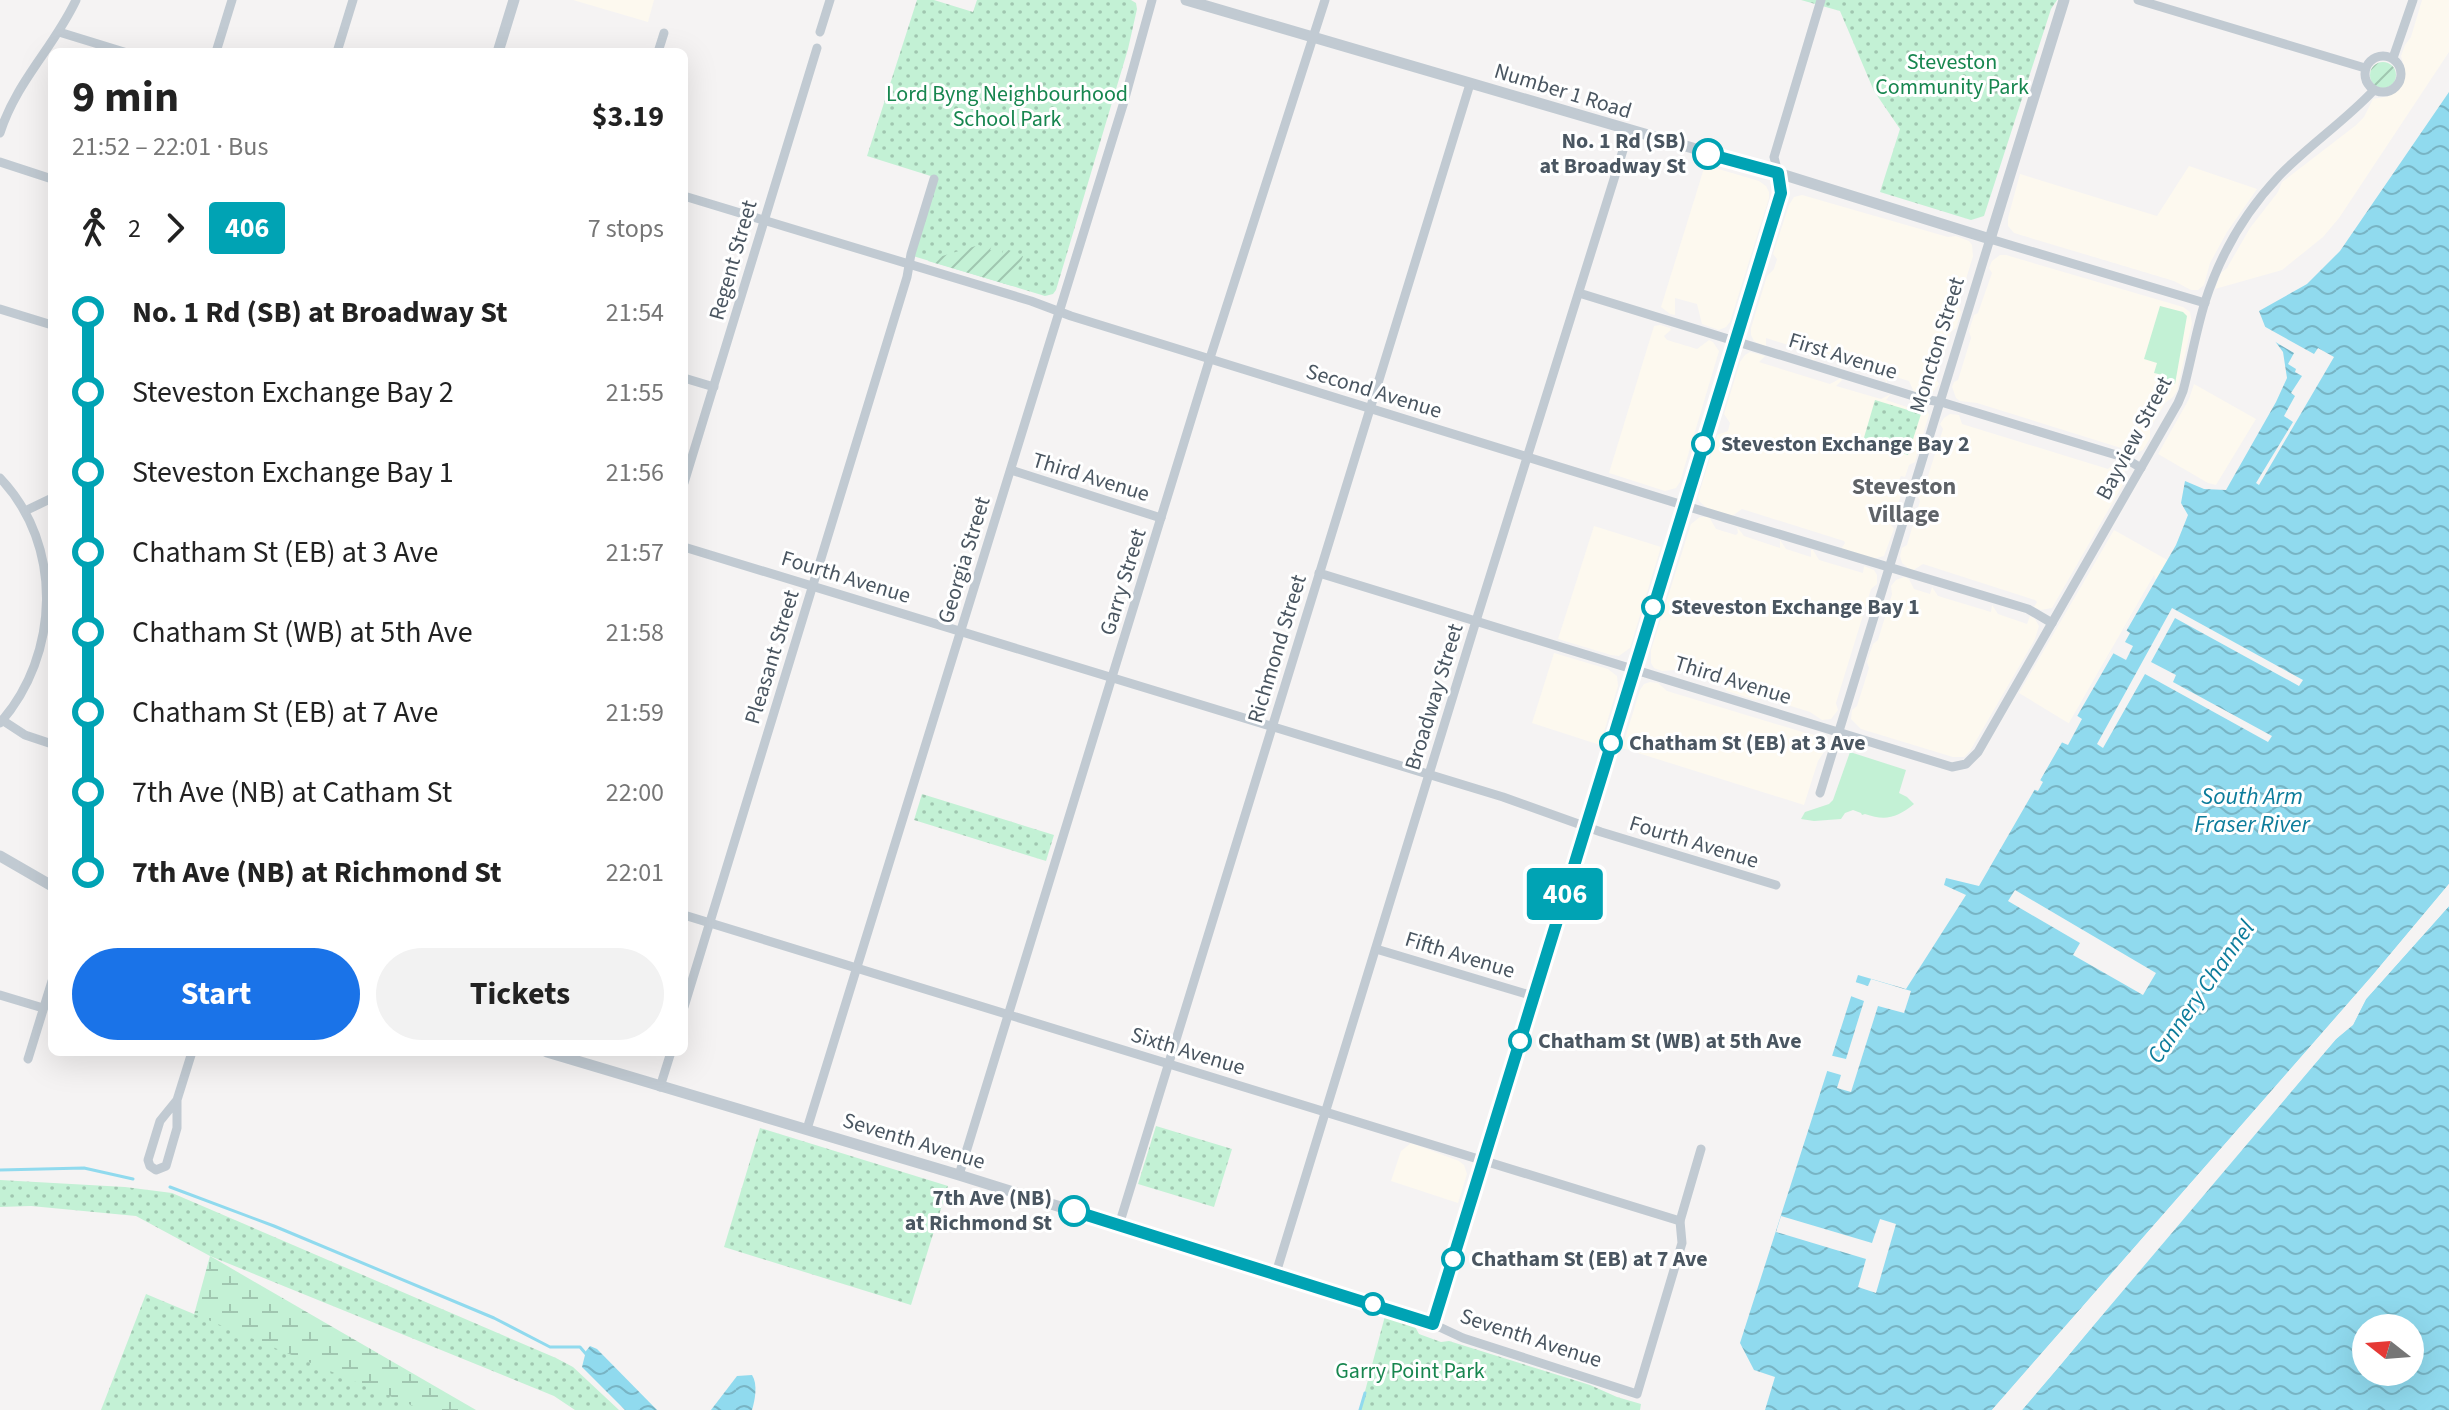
<!DOCTYPE html>
<html lang="en">
<head>
<meta charset="utf-8">
<style>
  :root { --surface:#fff; --page:#f2f2f2; --text:#222; --muted:#767676; --accent:#1a73e8 }
  body { margin:0; font-family:"Source Sans 3",sans-serif; background:var(--page); color:var(--text); height:100vh; display:flex; flex-direction:column; font-size:30px; white-space:nowrap }
  * { box-sizing:border-box; margin:0 }
  p { font-size:26px; color:var(--muted) }
  .icon { flex:none; width:44px; height:44px; fill:none; stroke:currentColor; stroke-width:2; stroke-linecap:round; stroke-linejoin:round }
  .map { position:relative; flex:1; overflow:hidden }
  .side { position:absolute; left:48px; top:48px; width:640px; height:1008px; display:flex; flex-direction:column; background:var(--surface); border-radius:12px; box-shadow:0 8px 32px #0002 }
  .side>* { flex:none }
  .badge { padding:0 16px; border-radius:6px; font-size:28px; line-height:52px }
  .needle { width:52px; rotate:287deg }
  .fabs { position:absolute; left:2352px; top:1314px; display:grid; gap:16px }
  .fabs a { display:grid; place-items:center; width:72px; height:72px; border-radius:50%; background:var(--surface); box-shadow:0 8px 32px #0002; font-size:40px }
  .map>.badge { position:absolute; translate:-50% -50%; box-shadow:0 0 0 4px #fff }
  .legs { display:flex; align-items:center; gap:12px; height:88px; padding:0 24px; font-size:26px }
  .legs p { margin-inline-start:auto }
  .overview { display:flex; align-items:center; justify-content:space-between; height:136px; padding:0 24px }
  h1 { font-size:44px; font-weight:700; line-height:60px }
  .button { display:flex; gap:16px; margin-top:auto; padding:16px 24px }
  .button a { flex:1; height:92px; border-radius:48px; background:var(--accent); color:#fff; font-size:32px; font-weight:700; line-height:92px; text-align:center }
  .button a+a { background:var(--page); color:var(--text) }
  ul { padding:0 24px; list-style:none }
  li { display:flex; align-items:center; gap:28px; height:80px; font-size:30px }
  li i { display:grid; place-items:center; width:12px; height:100%; margin:0 10px; background:currentColor }
  li i::after { content:''; width:20px; height:20px; margin:-10px; border:6px solid; border-radius:50%; background:var(--surface) }
  li p { margin-inline-start:auto }
  li:first-child i { background:linear-gradient(#0000 50%,currentColor 0) }
  li:last-child i { background:linear-gradient(currentColor 50%,#0000 0) }
  .map>svg:first-child { display:block }
  .commercial { fill:#fdf9ef }
  .grass { fill:#c3f1d5 }
  .wetland { fill:url(#wetland-marsh) }
  .park { fill:url(#park-dots) }
  .garden { fill:url(#garden-furrows) }
  .water { fill:url(#water-waves); fill-rule:evenodd }
  .pier { fill:#f5f3f3 }
  .lines { fill:none; stroke-linecap:round; stroke-linejoin:round }
  .stream { stroke:#90daee; stroke-width:3 }
  .minor { stroke:#c1cad2; stroke-width:9 }
  .tertiary { stroke:#c1cad2; stroke-width:11 }
  .line-1-casing { stroke:#fff; stroke-width:18 }
  .line-1 { stroke:#00a3b4; stroke-width:12 }
  .stop-1-dot { fill:#fff; stroke:#00a3b4; stroke-width:4 }
  .labels { text-anchor:middle; dominant-baseline:central; stroke-width:6; stroke-linejoin:round; paint-order:stroke }
  .park-label { font-size:22px; fill:#17864f; stroke:#fff }
  .street-label { font-size:22px; fill:#4a5661; stroke:#fff }
  .stop-label { font-size:22px; font-weight:bold; fill:#4a5661; stroke:#fff; text-anchor:start }
  .neighbourhood-label { font-size:24px; font-weight:bold; fill:#5f6368; stroke:#fff }
  .water-label { font-size:24px; font-style:italic; fill:#0c7c9b; stroke:#fff }
</style>
</head>
<body>
<div class="map">
<svg width="2449" height="1410" viewBox="0 0 2449 1410">
  <defs>
    <pattern id="wetland-marsh" width="20" height="14" patternUnits="userSpaceOnUse" patternTransform="scale(2)"><rect width="20" height="14" fill="#c3f1d5"/><path d="M1 5h8M5 5V1M11 12h8M15 12V8" fill="none" stroke="#a0c6b0"/></pattern>
    <pattern id="park-dots" width="8" height="8" patternUnits="userSpaceOnUse" patternTransform="scale(2)"><rect width="8" height="8" fill="#c3f1d5"/><path d="M2 2h.1M6 6h.1" fill="none" stroke="#a0c6b0" stroke-width="1.8" stroke-linecap="round"/></pattern>
    <pattern id="garden-furrows" width="10" height="10" patternUnits="userSpaceOnUse" patternTransform="scale(2)"><rect width="10" height="10" fill="#c3f1d5"/><path d="M-1 1l2-2M0 10L10 0M9 11l2-2" fill="none" stroke="#a0c6b0"/></pattern>
    <pattern id="water-waves" width="16" height="10" patternUnits="userSpaceOnUse" patternTransform="scale(2)"><rect width="16" height="10" fill="#90daee"/><path d="M0 5q4-4 8 0t8 0" fill="none" stroke="#78b4c4"/></pattern>
  </defs>
  <rect width="100%" height="100%" fill="#f5f3f3"/>
  <g class="commercial">
    <polygon points="573,0 654,0 648,22"/>
    <polygon points="2422,0 2449,0 2449,52 2339,218 2323,237 2282,270 2215,289 2221,273 2227,268 2250,228 2278,192 2282,182 2355,126 2364,117 2373,99 2389,96 2402,86 2405,70 2401,56 2405,45 2411,37"/>
    <polygon points="1705,165 1759,181 1766,186 1769,192 1769,198 1730,322 1726,327 1719,330 1702,324 1697,304 1675,298 1675,315 1670,314 1661,307"/>
    <polygon points="2189,166 2257,189 2227,232 2210,263 2204,285 2198,290 2191,290 2174,281 2014,233 2008,226 2008,218 2020,174 2157,216"/>
    <polygon points="1802,195 1948,237 1956,236 1969,241 1972,245 1973,256 1958,306 1961,312 1956,328 1951,332 1936,379 1939,384 1933,392 1921,394 1914,392 1909,381 1886,374 1887,383 1879,372 1814,353 1815,359 1813,361 1807,351 1766,338 1766,347 1754,341 1751,335 1751,328 1767,276 1774,269 1777,259 1773,254 1789,205 1794,197"/>
    <polygon points="2000,255 2006,255 2183,307 2190,312 2192,323 2177,391 2173,397 2165,403 2150,428 2150,438 2143,450 2134,454 2127,452 2121,448 1977,403 1960,401 1956,398 1952,387 1954,382 1958,380 1971,338 1969,331 1974,315 1978,313 1992,273 1989,268 1992,261"/>
    <polygon points="1660,325 1670,328 1671,330 1664,336 1667,340 1697,349 1709,340 1713,342 1719,351 1680,482 1676,488 1665,491 1609,473 1654,326"/>
    <polygon points="1750,352 1765,356 1759,362 1830,384 1841,378 1842,380 1836,386 1881,399 1891,394 1886,400 1907,407 1917,402 1925,405 1929,415 1927,421 1915,462 1909,465 1905,477 1901,476 1899,480 1898,483 1903,489 1891,525 1894,529 1884,556 1873,559 1841,549 1845,543 1844,541 1742,509 1732,516 1708,509 1699,501 1698,497 1717,435 1728,431 1730,423 1724,414 1740,362 1745,355"/>
    <polygon points="2194,384 2256,419 2216,485 2208,483 2158,454 2189,399"/>
    <polygon points="1950,414 1959,415 1962,424 2108,469 2115,463 2125,469 2125,481 2052,608 2041,610 2034,607 2037,602 2035,600 1923,564 1912,571 1902,563 1900,556 1902,548 1907,545 1920,501 1918,497 1923,480 1928,476 1943,429 1940,424 1944,418"/>
    <polygon points="1700,517 1709,517 1716,529 1736,535 1738,533 1737,527 1744,536 1780,548 1780,540 1786,549 1811,557 1811,550 1813,550 1819,560 1863,573 1864,566 1874,570 1877,575 1877,584 1871,589 1836,703 1838,710 1831,719 1822,720 1810,712 1765,698 1755,700 1727,691 1720,684 1675,670 1662,671 1654,668 1651,663 1651,650 1691,524"/>
    <polygon points="1594,526 1661,547 1630,648 1619,656 1611,655 1558,639"/>
    <polygon points="2114,530 2201,579 2191,597 2154,578 2070,724 2019,693"/>
    <polygon points="1904,577 1909,579 1914,589 1930,594 1932,587 1938,596 1991,612 1992,605 1998,614 2027,624 2030,616 2035,619 2039,626 2035,639 1970,751 1964,757 1953,757 1861,729 1851,719 1852,710 1857,706 1869,668 1867,662 1873,644 1878,640 1892,594 1891,586 1896,580"/>
    <polygon points="1554,653 1608,669 1617,676 1618,686 1600,745 1532,723"/>
    <polygon points="1650,682 1658,683 1667,691 1809,734 1823,736 1827,740 1826,749 1818,761 1804,805 1622,748 1640,690 1644,684"/>
    <polygon points="1411,1143 1459,1161 1464,1165 1467,1174 1458,1203 1391,1181 1401,1151"/>
  </g>
  <g class="grass">
    <polygon points="2160,306 2183,312 2187,316 2175,384 2166,381 2167,376 2154,373 2157,363 2144,359"/>
    <path d="M1850,752L1906,770L1899,793L1907,797L1914,804C1897,818 1885,821 1865,814L1862,815L1861,813L1853,810L1845,813L1841,819L1814,821L1801,819L1805,812L1829,804L1833,800Z"/>
  </g>
  <polygon class="wetland" points="210,1256 476,1410 168,1410"/>
  <g class="park">
    <polygon points="917,0 934,0 973,12 977,0 1131,0 1136,3 1137,9 1128,49 1056,290 1053,294 1045,296 913,256 937,178 867,156"/>
    <polygon points="1801,0 2057,0 2051,9 1984,216 1971,220 1880,192 1900,129 1874,91 1840,11"/>
    <polygon points="1875,400 1921,414 1908,455 1863,441"/>
    <polygon points="922,794 1054,835 1046,861 914,820"/>
    <polygon points="1156,1126 1232,1149 1214,1207 1138,1184"/>
    <polygon points="760,1128 948,1186 911,1305 724,1247"/>
    <polygon points="0,1180 125,1187 172,1193 556,1358 573,1367 619,1410 575,1410 554,1396 210,1256 136,1216 31,1206 0,1207"/>
    <polygon points="146,1294 423,1410 101,1410"/>
    <polygon points="1385,1316 1414,1325 1419,1334 1441,1342 1449,1341 1590,1385 1617,1397 1641,1404 1640,1410 1360,1410"/>
  </g>
  <g class="garden">
    <circle cx="2383" cy="75" r="13"/>
    <polygon points="986,244 992,245 990,250 1002,254 1004,248 1023,256 1012,286 928,261 930,257 939,257 979,245 983,248"/>
  </g>
  <g class="water">
    <polygon points="2449,92 2449,884 2372,976 1992,1410 1765,1410 1775,1377 1754,1370 1740,1343 1858,975 1906,989 1966,895 1944,885 1946,878 1979,886 2176,545 2188,515 2181,503 2185,481 2204,489 2226,490 2276,402 2287,378 2283,352 2266,329 2259,311 2307,284 2340,251"/>
    <path d="M2449,906V1410H2022L2336,1039L2353,1024L2366,999ZM2366,1328H2410V1372H2366Z"/>
    <polygon points="590,1346 597,1349 657,1410 625,1410 582,1367 586,1351"/>
    <path d="M752,1375C758,1384 755,1400 752,1410H711L737,1376Z"/>
  </g>
  <g class="pier">
    <polygon points="2260,324 2314,354 2318,348 2334,357 2259,485 2256,483 2293,422 2284,416 2295,396 2291,393 2302,376 2295,372 2296,369 2288,364 2294,353 2267,337"/>
    <polygon points="2154,575 2155,577 2124,629 2130,633 2125,642 2133,646 2126,660 2111,652 2076,715 2082,719 2068,745 2061,742 2040,780 2043,782 2038,791 2033,789 1987,870 1985,869"/>
    <polygon points="2172,608 2303,680 2299,686 2175,618 2151,662 2176,675 2173,682 2272,736 2268,742 2145,674 2103,748 2097,744"/>
    <polygon points="2449,884 2449,890 2375,979 1998,1410 1992,1410 2372,976"/>
    <polygon points="2015,890 2156,973 2143,995 2073,955 2080,943 2008,901"/>
    <polygon points="2449,902 2449,906 2366,999 2353,1025 2336,1039 2182,1218 2063,1362 2022,1410 2018,1410 2179,1216 2333,1037 2350,1022 2363,996"/>
    <polygon points="1871,979 1911,991 1904,1013 1878,1006 1851,1092 1837,1088 1841,1075 1824,1070 1829,1055 1846,1059 1864,1001 1848,995 1852,981 1868,986"/>
    <polygon points="1781,1216 1872,1243 1880,1219 1896,1224 1876,1293 1858,1287 1866,1259 1776,1232"/>
  </g>
  <g class="lines">
    <g class="stream">
      <polyline points="0,1170 84,1168 133,1179"/>
      <polyline points="170,1187 274,1226 494,1318 550,1347 580,1347 586,1354"/>
      <polyline points="1360,1410 1365,1393"/>
    </g>
    <g class="minor">
      <polyline points="2138,0 2365,68"/>
      <polyline points="59,32 124,52"/>
      <polyline points="820,32 830,0"/>
      <polyline points="216,52 232,0"/>
      <polyline points="337,52 353,0"/>
      <polyline points="658,52 664,33"/>
      <circle cx="2383" cy="74" r="18"/>
      <polyline points="2393,58 2413,0"/>
      <path d="M0,133C16,82 54,47 76,0"/>
      <polyline points="0,162 52,179"/>
      <polyline points="1778,173 1774,157 1821,0"/>
      <polyline points="684,196 1031,301 1071,316 1699,510 2028,609 2052,623"/>
      <polyline points="1579,293 1923,399 1941,402 2123,457 2141,468"/>
      <polyline points="0,309 52,325"/>
      <polyline points="684,378 714,387"/>
      <polyline points="1011,470 1161,518"/>
      <path d="M0,478C64,545 60,655 0,723"/>
      <polyline points="684,483 817,48"/>
      <polyline points="25,511 52,498"/>
      <polyline points="684,547 1503,797 1601,832 1776,885"/>
      <path d="M1319,573L1952,767L1966,764L1978,752L2178,403L2183,391C2191,361 2196,331 2205,302C2220,255 2246,211 2279,176C2309,145 2345,121 2374,90"/>
      <polyline points="2,720 25,735 52,744"/>
      <polyline points="1820,793 1990,239 2205,303"/>
      <polyline points="684,915 1680,1221"/>
      <polyline points="1376,949 1533,996"/>
      <polyline points="0,995 43,1008"/>
      <polyline points="684,1007 907,277 911,254 934,179"/>
      <polyline points="28,1059 52,981"/>
      <polyline points="660,1087 671,1052"/>
      <polyline points="177,1100 160,1121 148,1160 150,1166 156,1170 166,1166 177,1128 177,1100 192,1052"/>
      <polyline points="807,1129 1123,105 1152,0"/>
      <polyline points="959,1175 1210,358 1325,0"/>
      <polyline points="1119,1225 1470,84"/>
      <polyline points="1276,1273 1476,621 1629,131"/>
      <polyline points="1433,1324 1463,1338 1637,1394 1682,1243 1680,1221 1701,1149"/>
    </g>
    <g class="tertiary">
      <polyline points="1186,0 1778,173 1990,239 2064,0"/>
      <polyline points="498,52 514,0"/>
      <polyline points="0,856 52,886"/>
      <polyline points="547,1052 959,1175 1433,1324 1781,193 1778,173"/>
    </g>
  </g>
  <g class="lines">
    <g class="line-1-casing">
      <polyline id="line-1" points="1074,1211 1433,1324 1781,193 1778,173 1708,154"/>
    </g>
    <use href="#line-1" class="line-1"/>
  </g>
  <g class="stop-1-dot">
    <circle cx="1708" cy="154" r="14"/>
    <circle cx="1703" cy="444" r="10"/>
    <circle cx="1653" cy="607" r="10"/>
    <circle cx="1611" cy="743" r="10"/>
    <circle cx="1520" cy="1041" r="10"/>
    <circle cx="1074" cy="1211" r="14"/>
    <circle cx="1453" cy="1259" r="10"/>
    <circle cx="1373" cy="1304" r="10"/>
  </g>
  <g class="labels">
    <g class="park-label">
      <text x="1952" y="62">Steveston<tspan x="1952" dy="25">Community Park</tspan></text>
      <text x="1007" y="94">Lord Byng Neighbourhood<tspan x="1007" dy="25">School Park</tspan></text>
      <text x="1410" y="1371">Garry Point Park</text>
    </g>
    <g class="street-label">
      <text transform="translate(1563 91) rotate(17)">Number 1 Road</text>
      <text transform="translate(733 260) rotate(-74)">Regent Street</text>
      <text transform="translate(1937 345) rotate(-73)">Moncton Street</text>
      <text transform="translate(1843 356) rotate(17)">First Avenue</text>
      <text transform="translate(1374 391) rotate(17)">Second Avenue</text>
      <text transform="translate(2134 438) rotate(-62)">Bayview Street</text>
      <text transform="translate(1091 477) rotate(17)">Third Avenue</text>
      <text transform="translate(964 560) rotate(-73)">Georgia Street</text>
      <text transform="translate(846 577) rotate(17)">Fourth Avenue</text>
      <text transform="translate(1123 582) rotate(-73)">Garry Street</text>
      <text transform="translate(1277 649) rotate(-73)">Richmond Street</text>
      <text transform="translate(772 657) rotate(-73)">Pleasant Street</text>
      <text transform="translate(1733 680) rotate(17)">Third Avenue</text>
      <text transform="translate(1434 697) rotate(-73)">Broadway Street</text>
      <text transform="translate(1694 842) rotate(17)">Fourth Avenue</text>
      <text transform="translate(1460 955) rotate(17)">Fifth Avenue</text>
      <text transform="translate(1188 1051) rotate(17)">Sixth Avenue</text>
      <text transform="translate(914 1141) rotate(17)">Seventh Avenue</text>
      <text transform="translate(1531 1338) rotate(18)">Seventh Avenue</text>
    </g>
    <g class="stop-label">
      <text x="1686" y="141" text-anchor="end">No. 1 Rd (SB)<tspan x="1686" dy="25">at Broadway St</tspan></text>
      <text x="1721" y="444">Steveston Exchange Bay 2</text>
      <text x="1671" y="607">Steveston Exchange Bay 1</text>
      <text x="1629" y="743">Chatham St (EB) at 3 Ave</text>
      <text x="1538" y="1041">Chatham St (WB) at 5th Ave</text>
      <text x="1052" y="1198" text-anchor="end">7th Ave (NB)<tspan x="1052" dy="25">at Richmond St</tspan></text>
      <text x="1471" y="1259">Chatham St (EB) at 7 Ave</text>
    </g>
    <g class="neighbourhood-label">
      <text x="1904" y="486">Steveston<tspan x="1904" dy="28">Village</tspan></text>
    </g>
    <g class="water-label">
      <text x="2252" y="796">South Arm<tspan x="2252" dy="28">Fraser River</tspan></text>
      <text transform="translate(2201 992) rotate(-55)">Cannery Channel</text>
    </g>
  </g>
</svg>
<div class="fabs">
<a><svg class="needle" viewBox="-14 -14 28 28"><path d="M0-13l5 13h-10z" fill="#e53935"/><path d="M0 13l5-13h-10z" fill="#767676"/></svg></a>
</div>
<b class="badge" style="left:1565px;top:894px;background:#00a3b4;color:#fff">406</b>
<section class="side">
<div class="overview"><div><h1>9 min</h1><p>21:52 – 22:01 · Bus</p></div><b>$3.19</b></div>
<div class="legs"><svg class="icon" aria-label="walk" viewBox="0 0 24 24"><circle cx="13" cy="4" r="2"/><path d="M13 8l-2 6 4 7M11 14l-3 7M7 12l3-4h3l4 4"/></svg>2<svg class="icon" aria-label="forward" viewBox="0 0 24 24"><path d="M9 5l7 7-7 7"/></svg><b class="badge" style="background:#00a3b4;color:#fff">406</b><p>7 stops</p></div>
<ul>
<li><i style="color:#00a3b4"></i><b>No. 1 Rd (SB) at Broadway St</b><p>21:54</p></li>
<li><i style="color:#00a3b4"></i><span>Steveston Exchange Bay 2</span><p>21:55</p></li>
<li><i style="color:#00a3b4"></i><span>Steveston Exchange Bay 1</span><p>21:56</p></li>
<li><i style="color:#00a3b4"></i><span>Chatham St (EB) at 3 Ave</span><p>21:57</p></li>
<li><i style="color:#00a3b4"></i><span>Chatham St (WB) at 5th Ave</span><p>21:58</p></li>
<li><i style="color:#00a3b4"></i><span>Chatham St (EB) at 7 Ave</span><p>21:59</p></li>
<li><i style="color:#00a3b4"></i><span>7th Ave (NB) at Catham St</span><p>22:00</p></li>
<li><i style="color:#00a3b4"></i><b>7th Ave (NB) at Richmond St</b><p>22:01</p></li>
</ul>
<div class="button"><a>Start</a><a>Tickets</a></div>
</section>
</div>
</body>
</html>
